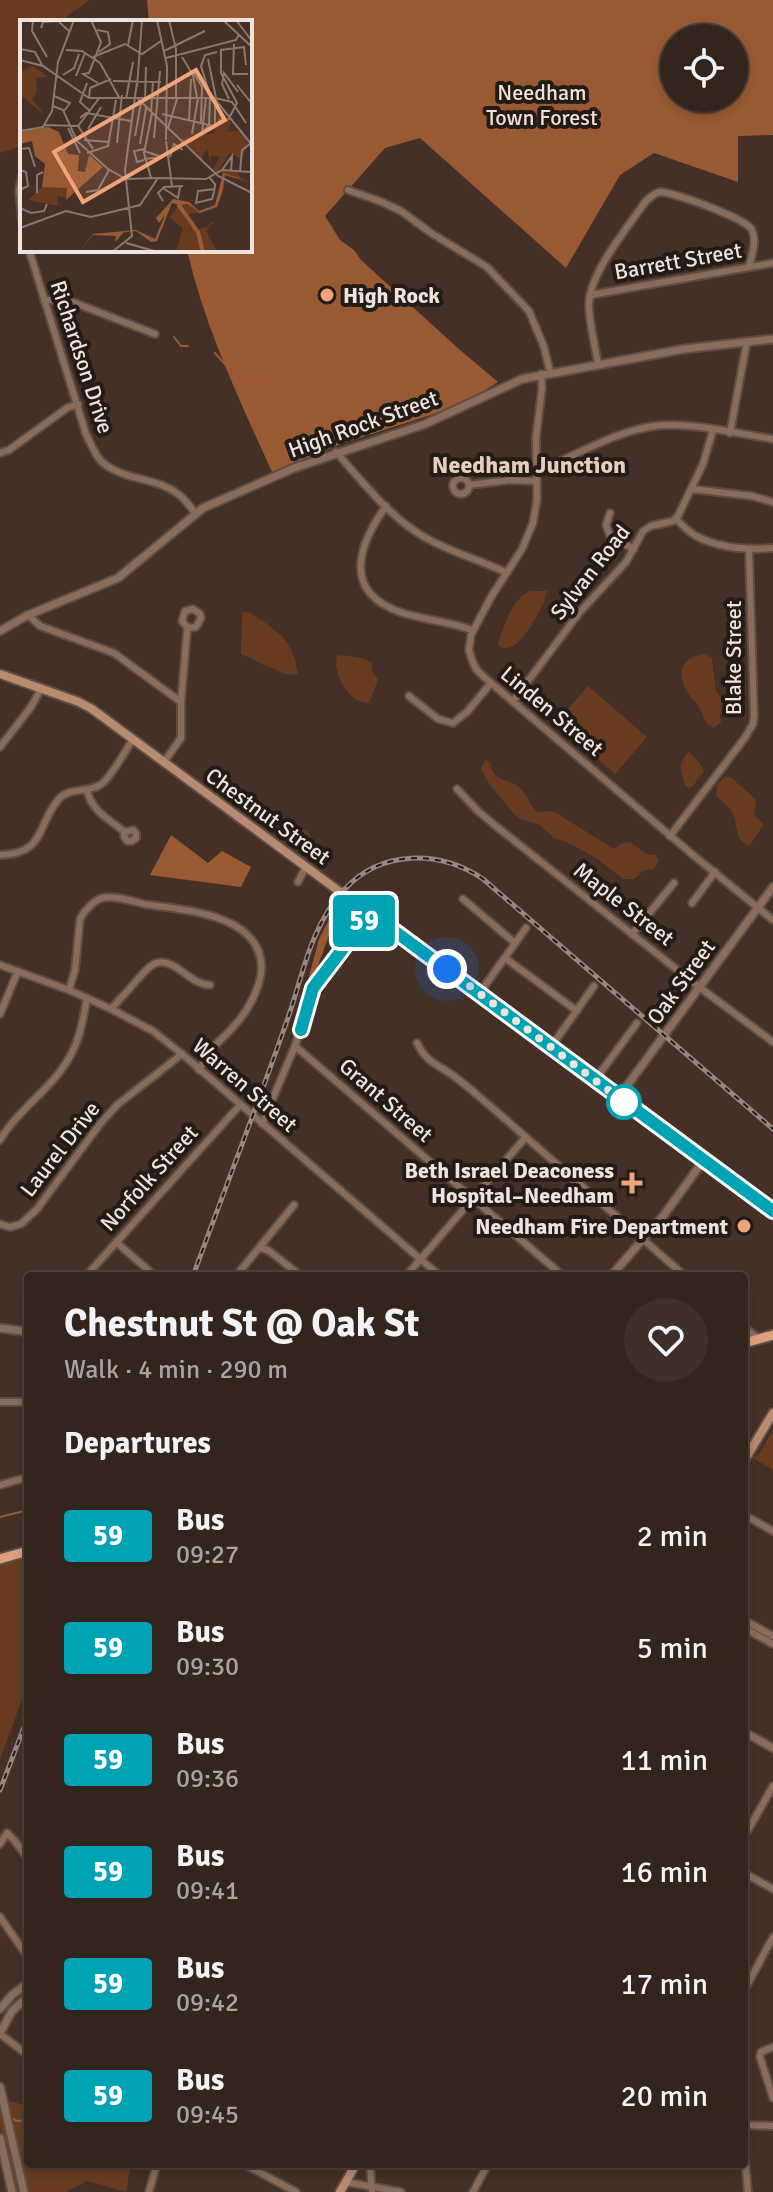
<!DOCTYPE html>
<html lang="en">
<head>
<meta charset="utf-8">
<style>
  :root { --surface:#33241c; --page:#3e3029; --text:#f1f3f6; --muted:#a9a4a3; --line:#4e413b }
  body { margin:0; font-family:Signika,sans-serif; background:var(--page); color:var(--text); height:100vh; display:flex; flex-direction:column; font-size:30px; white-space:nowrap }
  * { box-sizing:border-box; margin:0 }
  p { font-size:26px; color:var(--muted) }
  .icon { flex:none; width:44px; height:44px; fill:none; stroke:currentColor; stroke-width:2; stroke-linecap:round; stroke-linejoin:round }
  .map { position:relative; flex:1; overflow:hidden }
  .sheet { position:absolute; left:24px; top:1272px; width:724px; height:896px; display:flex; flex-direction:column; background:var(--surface); border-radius:8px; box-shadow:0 4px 12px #0003,0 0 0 2px var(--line) }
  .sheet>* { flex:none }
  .badge { padding:0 16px; border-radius:6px; font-size:28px; line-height:52px }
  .buttons { position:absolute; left:660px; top:24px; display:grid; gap:16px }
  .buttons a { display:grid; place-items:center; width:88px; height:88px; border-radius:50%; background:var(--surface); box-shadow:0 4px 12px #0003,0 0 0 2px var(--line); font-size:40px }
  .you { position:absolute; width:40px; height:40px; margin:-20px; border:6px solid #fff; border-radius:50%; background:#1a73e8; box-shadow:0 0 0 12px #1a73e833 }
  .map>.badge { position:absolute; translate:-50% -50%; box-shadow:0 0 0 4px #fff }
  h2 { padding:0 40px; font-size:30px; line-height:72px }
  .round { display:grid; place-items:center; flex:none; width:84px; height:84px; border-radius:42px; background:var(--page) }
  .overview { display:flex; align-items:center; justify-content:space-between; height:136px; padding:0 40px }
  h1 { font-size:38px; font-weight:700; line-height:60px }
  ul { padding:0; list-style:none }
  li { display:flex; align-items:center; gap:24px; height:112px; padding:0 40px }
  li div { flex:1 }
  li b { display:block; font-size:30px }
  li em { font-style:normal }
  li .badge { min-width:88px; font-weight:700; text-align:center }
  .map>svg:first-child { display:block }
  .green { fill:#683b20 }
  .forest { fill:#995932; fill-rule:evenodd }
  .water { fill:#9a5a33 }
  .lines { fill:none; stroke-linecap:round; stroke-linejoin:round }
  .stream { stroke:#9a5a33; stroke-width:2 }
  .minor-casing { stroke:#5f4d43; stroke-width:10 }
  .tertiary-casing { stroke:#5f4d43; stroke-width:11 }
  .secondary-casing { stroke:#5f4d43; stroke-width:12 }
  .primary-casing { stroke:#5f4d43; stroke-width:13 }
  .minor { stroke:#896c5b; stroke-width:6 }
  .tertiary { stroke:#896c5b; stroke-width:7 }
  .secondary { stroke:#b88a70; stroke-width:8 }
  .primary { stroke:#dca07f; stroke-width:9 }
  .rail-casing { stroke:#97877e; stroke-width:5 }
  .rail { stroke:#231b16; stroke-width:2; stroke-dasharray:6; stroke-linecap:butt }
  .line-casing { stroke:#fff; stroke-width:18 }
  .line { stroke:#00a3b4; stroke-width:12 }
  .walk { stroke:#efe3dc; stroke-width:8; stroke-dasharray:0 14.4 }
  .poi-dot { fill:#efa377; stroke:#231b16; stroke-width:3 }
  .stop-dot { fill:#fff; stroke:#00a3b4; stroke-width:4 }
  .labels { text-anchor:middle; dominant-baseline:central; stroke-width:8; stroke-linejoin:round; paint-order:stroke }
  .park-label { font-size:22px; fill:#f3e0d5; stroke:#231b16 }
  .street-label { font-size:22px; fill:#efe3dc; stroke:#231b16 }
  .poi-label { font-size:22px; font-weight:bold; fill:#efe3dc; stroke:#231b16; text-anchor:end }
  .neighbourhood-label { font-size:24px; font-weight:bold; fill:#e6cdbf; stroke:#231b16 }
  .inset-river { fill:none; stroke:#9a5a33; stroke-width:4 }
  .inset-road { fill:none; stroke:#88786f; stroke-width:2 }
  .view { fill:#efa377; fill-opacity:0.15; stroke:#efa377; stroke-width:4 }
  .inset-edge { fill:none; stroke:#efe3dc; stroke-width:4 }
</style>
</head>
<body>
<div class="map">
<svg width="773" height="2192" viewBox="0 0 773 2192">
  <rect width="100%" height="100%" fill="#443026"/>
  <g class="green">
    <path d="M0,0H89C82,7 66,15 62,22H22V146L0,153Z"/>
    <path d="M530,591H547C546,603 525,640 513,646C507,649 506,648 500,647L498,643C504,625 512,599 530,591Z"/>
    <path d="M243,612C251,612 254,615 261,620C285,636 293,645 298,674L287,675L241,654C241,651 242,615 243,612Z"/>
    <path d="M704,654L712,658L716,692L724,701L720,715L721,722L714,728C703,723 704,716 699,707C695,700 696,704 691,697C676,678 678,657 704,654Z"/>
    <path d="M340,655L361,658L372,663V672L378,680L369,703C350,705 332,673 337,656Z"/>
    <polygon points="588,686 647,737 615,774 556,723"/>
    <path d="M689,752L699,762L704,771L693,786L688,788L685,786C681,773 677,762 689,752Z"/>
    <path d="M485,760L490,762C493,785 512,777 522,790C528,797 530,805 537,812L553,811L614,849L622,843L630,842L646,854L656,855L659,861L654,869L644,870L634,879H623L596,858L569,843L554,838L540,825L523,820L515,815L490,785L481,769Z"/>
    <path d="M724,777H730L756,799C755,815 750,812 764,824L749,846C733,839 739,823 731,810C727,805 720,801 716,795L717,785Z"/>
    <polygon points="292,825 308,832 311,837 303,853 296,851 280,839 286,828"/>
    <polygon points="773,1430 773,1470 753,1458 760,1453"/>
    <polygon points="28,1556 28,1683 0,1759 0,1564"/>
    <polygon points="0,2097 22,2192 15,2192 0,2128"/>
    <polygon points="9,2101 28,2106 28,2164 131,2164 126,2192 87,2181 65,2192 28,2192"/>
  </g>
  <g class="forest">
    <path d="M147,0H773V135L738,136V182L654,153L620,175L566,268L420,138L385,148L325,216L340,240L354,250L361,260L460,350L498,382L469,400L443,411L341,444L272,472C239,399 205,328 187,250H250V22H149ZM674,38H734V98H674Z"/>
    <polygon points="171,835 208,863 222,851 251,867 241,887 150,875"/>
    <path d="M340,899L345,903L343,906L345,908C326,930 323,961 310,984H307L319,939Z"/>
  </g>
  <polygon class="water" points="268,375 294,400 295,407 293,410 286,411 269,397 260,400 254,397 252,383 257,378"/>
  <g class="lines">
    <g class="stream">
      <polyline points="174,337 181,346 188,346"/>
      <path d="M215,353C222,361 230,372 241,376C245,378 249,378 253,381"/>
      <polyline points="0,1517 28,1510"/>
      <polyline points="13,2119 17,2121 28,2120"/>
      <polyline points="122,2164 122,2168"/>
    </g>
    <g class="minor-casing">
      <g id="minor">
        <polyline points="22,176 19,190 22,219"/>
        <polyline points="348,190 382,202 401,211 431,233 487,267 529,311 544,347 550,372"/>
        <path d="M29,250L86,434C91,444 95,455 102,462C124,481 156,477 178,494C185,499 190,506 195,513"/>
        <polyline points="590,295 773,263"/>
        <polyline points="44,300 70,301 155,334"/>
        <path d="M598,364C595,346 590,326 589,308C587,275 627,229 645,202C649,198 654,193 660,192C673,192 748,219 752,230C757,241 752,255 749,267"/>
        <polyline points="541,374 542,388 536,438 537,500 533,523 522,549 491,597 471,635 469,650 472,660 476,669 484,677 693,855 773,920"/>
        <polyline points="730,433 747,341"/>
        <path d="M336,452C362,481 388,515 421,535C448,552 479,559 507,573"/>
        <polyline points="0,453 9,450 67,408 78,404"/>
        <path d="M537,471C576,456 613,432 654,426C686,421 740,434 773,439"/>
        <circle cx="461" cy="486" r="8"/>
        <polyline points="469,485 510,480 537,481"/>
        <polyline points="692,489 752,496 773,502"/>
        <path d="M386,506C359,544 341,591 400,612C423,620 448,621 472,630"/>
        <polyline points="610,513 606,525 610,536 634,549"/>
        <path d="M676,519C682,525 689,532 696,536C719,548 748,550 773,548"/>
        <polyline points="28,615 40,626 114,653 181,702 181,738 164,762"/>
        <polyline points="409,696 438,719 453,723 467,712 491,683"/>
        <polyline points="513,701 579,613 626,562 643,531 651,526 673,521 678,516 703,464 713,430"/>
        <polyline points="181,702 187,632 188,628 196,627 201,618 200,614 193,609 185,611 182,621 188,628"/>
        <polyline points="0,747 31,707 41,689"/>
        <polyline points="457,789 479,812 497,827 699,987 773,1042"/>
        <path d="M87,790C91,811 110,820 125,832L133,830L136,833V838L132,841H127L124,836L125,832"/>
        <polyline points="670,836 744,739 753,724 754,716 749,550"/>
        <path d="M0,855C46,854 36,825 59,799C69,787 88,793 100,785C109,780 127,749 133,739"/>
        <polyline points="298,882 306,867"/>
        <polyline points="463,899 515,943"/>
        <polyline points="692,903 715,872"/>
        <polyline points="632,934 674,883"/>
        <polyline points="505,958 577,1011"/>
        <polyline points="0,965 69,990 111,1009 153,1031 182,1054 440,1276"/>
        <path d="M69,990L75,970L80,919C84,911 93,901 102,898C114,895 131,901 144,904C182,910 254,913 261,961C264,983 248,1012 233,1027C227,1035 218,1041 212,1049C207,1055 203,1063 199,1070"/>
        <polyline points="479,994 526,928"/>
        <path d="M111,1009C119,1000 128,991 136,981C150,966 156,955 177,968C188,975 196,984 210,985"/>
        <polyline points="0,1014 18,971"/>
        <path d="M417,1043C426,1062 438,1065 454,1076C466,1085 477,1095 489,1105L685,1276"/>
        <polyline points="295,1046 563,1276"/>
        <polyline points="551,1047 594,986"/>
        <polyline points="595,1080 637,1023"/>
        <polyline points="262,1124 295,1046 313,988 370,913"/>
        <path d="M0,1140C18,1109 51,1090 69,1058C80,1040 83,1019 87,998"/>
        <polyline points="0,1224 10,1227 21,1224 37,1209 100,1124 117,1105 182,1054"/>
        <polyline points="116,1242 155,1276"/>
        <polyline points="260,1248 268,1250 301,1276"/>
        <polyline points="86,1276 240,1105"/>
        <polyline points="236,1276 294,1205"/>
        <polyline points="406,1276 525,1138"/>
        <polyline points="744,1327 759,1339"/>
        <polyline points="0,1402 28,1402"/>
        <polyline points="0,1485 28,1477"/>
        <polyline points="744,1515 773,1531"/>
        <polyline points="744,1620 773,1636"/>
        <polyline points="744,1628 773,1644"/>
        <polyline points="744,1837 773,1786"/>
        <polyline points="0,1844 7,1833 15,1841 28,1859"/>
        <polyline points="744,1873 773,1889"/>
        <polyline points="0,1917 28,1957"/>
        <polyline points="744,1991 773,1937"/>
        <polyline points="0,2034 28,2055"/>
        <polyline points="773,2047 761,2052 760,2057 773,2098"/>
        <polyline points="744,2125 773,2126"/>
        <polyline points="744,2148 748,2192"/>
        <polyline points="244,2164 296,2192"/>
        <polyline points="370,2164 372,2192"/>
        <polyline points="346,2182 401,2192"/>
        <polyline points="149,2192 157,2164"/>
        <polyline points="473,2192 488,2164"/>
      </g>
    </g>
    <g class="tertiary-casing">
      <g id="tertiary">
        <polyline points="0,631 28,615 118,578 203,508 294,468 425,424 522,379 684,349 773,339"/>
        <polyline points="618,1098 773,887"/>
        <polyline points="611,1276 664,1215 703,1161"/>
        <polyline points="0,1328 28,1332"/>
        <polyline points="744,1732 773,1748"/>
        <polyline points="0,2009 12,1995 28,1983"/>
        <polyline points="0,2033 12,2011 28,1997"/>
        <polyline points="0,2087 24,2192"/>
        <polyline points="0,2138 12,2192"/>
      </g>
    </g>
    <g class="secondary-casing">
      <g id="secondary">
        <polyline points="0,674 79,702 92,709 773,1211"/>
        <polyline points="744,1461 773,1413"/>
        <polyline points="340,2192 356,2164"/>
      </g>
    </g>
    <g class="primary-casing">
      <g id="primary">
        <polyline points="744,1343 773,1335"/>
        <polyline points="0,1559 28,1551"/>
      </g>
    </g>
    <use href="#minor" class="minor"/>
    <use href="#tertiary" class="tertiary"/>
    <use href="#secondary" class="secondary"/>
    <use href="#primary" class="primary"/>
    <g class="rail-casing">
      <g id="rail">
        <path d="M193,1276C223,1194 255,1112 284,1029C302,982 308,929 344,890C381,849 440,850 483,879L773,1129"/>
        <polyline points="0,1790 28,1717"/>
      </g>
    </g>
    <use href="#rail" class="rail"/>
  </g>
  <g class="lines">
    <g class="line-casing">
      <polyline id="line" points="301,1030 313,988 370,913 773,1211"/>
    </g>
    <use href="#line" class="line"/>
    <polyline class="walk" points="447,969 624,1102"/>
  </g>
  <g class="poi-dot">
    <circle cx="327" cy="295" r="8"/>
    <path d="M628 1171h8v8h8v8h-8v8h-8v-8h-8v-8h8z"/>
    <circle cx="744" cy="1226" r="8"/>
  </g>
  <circle class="stop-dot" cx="624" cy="1102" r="16"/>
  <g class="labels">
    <g class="park-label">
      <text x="542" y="92">Needham<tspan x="542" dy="25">Town Forest</tspan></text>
    </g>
    <g class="street-label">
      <text transform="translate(678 261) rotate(-10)">Barrett Street</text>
      <text transform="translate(82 357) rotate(72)">Richardson Drive</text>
      <text transform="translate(363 424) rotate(-20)">High Rock Street</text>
      <text transform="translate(590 572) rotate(-52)">Sylvan Road</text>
      <text transform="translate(733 658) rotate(-90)">Blake Street</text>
      <text transform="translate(552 711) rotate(40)">Linden Street</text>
      <text transform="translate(268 816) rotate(36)">Chestnut Street</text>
      <text transform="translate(624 904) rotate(38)">Maple Street</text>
      <text transform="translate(681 982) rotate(-54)">Oak Street</text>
      <text transform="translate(245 1085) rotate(41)">Warren Street</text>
      <text transform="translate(386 1100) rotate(41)">Grant Street</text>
      <text transform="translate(60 1149) rotate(-52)">Laurel Drive</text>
      <text transform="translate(149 1178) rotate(-48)">Norfolk Street</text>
    </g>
    <g class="poi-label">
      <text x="343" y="295" text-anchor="start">High Rock</text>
      <text x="614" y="1170">Beth Israel Deaconess<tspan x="614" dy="25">Hospital–Needham</tspan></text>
      <text x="728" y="1226">Needham Fire Department</text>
    </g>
    <g class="neighbourhood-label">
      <text x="529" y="465">Needham Junction</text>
    </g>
  </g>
  <g transform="translate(20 20)">
    <rect width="232" height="232" fill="#443026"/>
    <path d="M13,46L28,57L16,58L17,72L12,79L25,95L0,75V52ZM200,92L211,102L207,112L222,110L229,124L221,139L210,133L199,149L218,152L221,159L213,156L232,165L192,150L200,137L191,136L190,144L187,128L181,140L160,119L194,113ZM37,164L48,168L50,178L37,176L38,186L8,180L24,166ZM158,185H169L180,193L166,194L178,209L188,207L190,202H194L186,211L196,230L156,232L163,208L150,198Z" fill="#683b20"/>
    <path d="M28,107L39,112L48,134L59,135L58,151L65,152L69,135L83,147L46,180L47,168L22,167L25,144L15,136L12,121L0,124V112Z" fill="#995932"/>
    <path d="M203,153L232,162L205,155L203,170L197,187L180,193L168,184L160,185L152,183L137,221L131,222L116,211L104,212L95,222L96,216L73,215L59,232L73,214L116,210L135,219L145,195L139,203L136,198L153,179L169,182L179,191L195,185Z" fill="#9a5a33"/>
    <path class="inset-river" d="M158,184L178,212L183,232"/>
    <path class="inset-road" d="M13,0L12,11L27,37M71,0L81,22L69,53L63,54L78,63M137,0L147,46L146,120M149,0L156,29V79M203,0L232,27M216,0L232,21M21,8L23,2L38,1L49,11M77,10L88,12L90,24L79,32M214,24L213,54H228M108,25L113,0M0,29L15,32L22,45M46,30L62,31L80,43L100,79M144,31L185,11M73,37L105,24L122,34L141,21M162,37L173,55L177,78M146,38L216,20L219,14M188,39L196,78M0,40L23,46L69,78H194L232,125M174,53L182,67L181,102M43,55L54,48L59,34M56,56L65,33M93,61L141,62M67,63L60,82L70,91M217,65L232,84M117,67L122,0M34,76L50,83L44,91M69,78L70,68L91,59M186,78L182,113L189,105L190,78M191,78L181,46L185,35L197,32M106,79L113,42M118,79L198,156L232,173M125,79L126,47M209,79L202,64L204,53L218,72M33,86L43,90L57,121L88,149L106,159L137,158M131,92L133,62M142,94L193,106L205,97M60,98L66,93L111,101M169,100L171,59M208,100L217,83L201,53V30L224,27L226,45M24,105L58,106L80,77M58,106L73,129M195,106V78L212,82L226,103M48,108L60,133M148,108L157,79M68,109L81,87M0,111L23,107L32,91L38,42L54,0M172,114L178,78M115,116L121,83M134,118L140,51M64,120L89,122M146,121L152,166M97,123L102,75M120,124L126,88M0,129L9,128L15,147M67,133L88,126L96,80M150,137L154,124L163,130M124,139L142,137L124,131M124,140L117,142L114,131L125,129M0,150L6,152L8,166L0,170M202,150L212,136L211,151M220,152L222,130L230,124M189,157L195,164V166L194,172L192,179L176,183L178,171L195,169M131,158L124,133L132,93M143,168L158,178L160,167M66,172L78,170L89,150M17,173V155L23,152M143,181L138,173L144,167L163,166M0,188L11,193L24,191L27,184M0,208L46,191L71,197L120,185L138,158L186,159L202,150L232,152M106,223L138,232M92,232L112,216L105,150L117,62"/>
    <path class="view" d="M176,50L205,100L63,182L34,132Z"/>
    <rect width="232" height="232" class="inset-edge"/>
  </g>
</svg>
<div class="buttons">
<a><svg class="icon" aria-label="locate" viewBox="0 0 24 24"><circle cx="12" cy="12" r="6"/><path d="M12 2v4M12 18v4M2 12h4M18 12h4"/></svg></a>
</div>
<div class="you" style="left:447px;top:969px"></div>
<b class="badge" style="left:364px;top:921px;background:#00a3b4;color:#fff">59</b>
<section class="sheet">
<div class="overview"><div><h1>Chestnut St @ Oak St</h1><p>Walk · 4 min · 290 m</p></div><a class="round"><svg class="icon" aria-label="heart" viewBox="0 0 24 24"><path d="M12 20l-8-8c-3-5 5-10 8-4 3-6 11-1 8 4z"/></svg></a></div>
<h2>Departures</h2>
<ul>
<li><span class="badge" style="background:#00a3b4;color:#fff">59</span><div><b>Bus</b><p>09:27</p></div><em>2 min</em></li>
<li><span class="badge" style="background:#00a3b4;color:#fff">59</span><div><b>Bus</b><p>09:30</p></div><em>5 min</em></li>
<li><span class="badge" style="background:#00a3b4;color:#fff">59</span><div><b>Bus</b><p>09:36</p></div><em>11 min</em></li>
<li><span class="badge" style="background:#00a3b4;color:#fff">59</span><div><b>Bus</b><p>09:41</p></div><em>16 min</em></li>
<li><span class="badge" style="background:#00a3b4;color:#fff">59</span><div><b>Bus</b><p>09:42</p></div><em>17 min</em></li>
<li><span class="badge" style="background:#00a3b4;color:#fff">59</span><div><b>Bus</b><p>09:45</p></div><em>20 min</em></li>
</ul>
</section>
</div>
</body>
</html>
